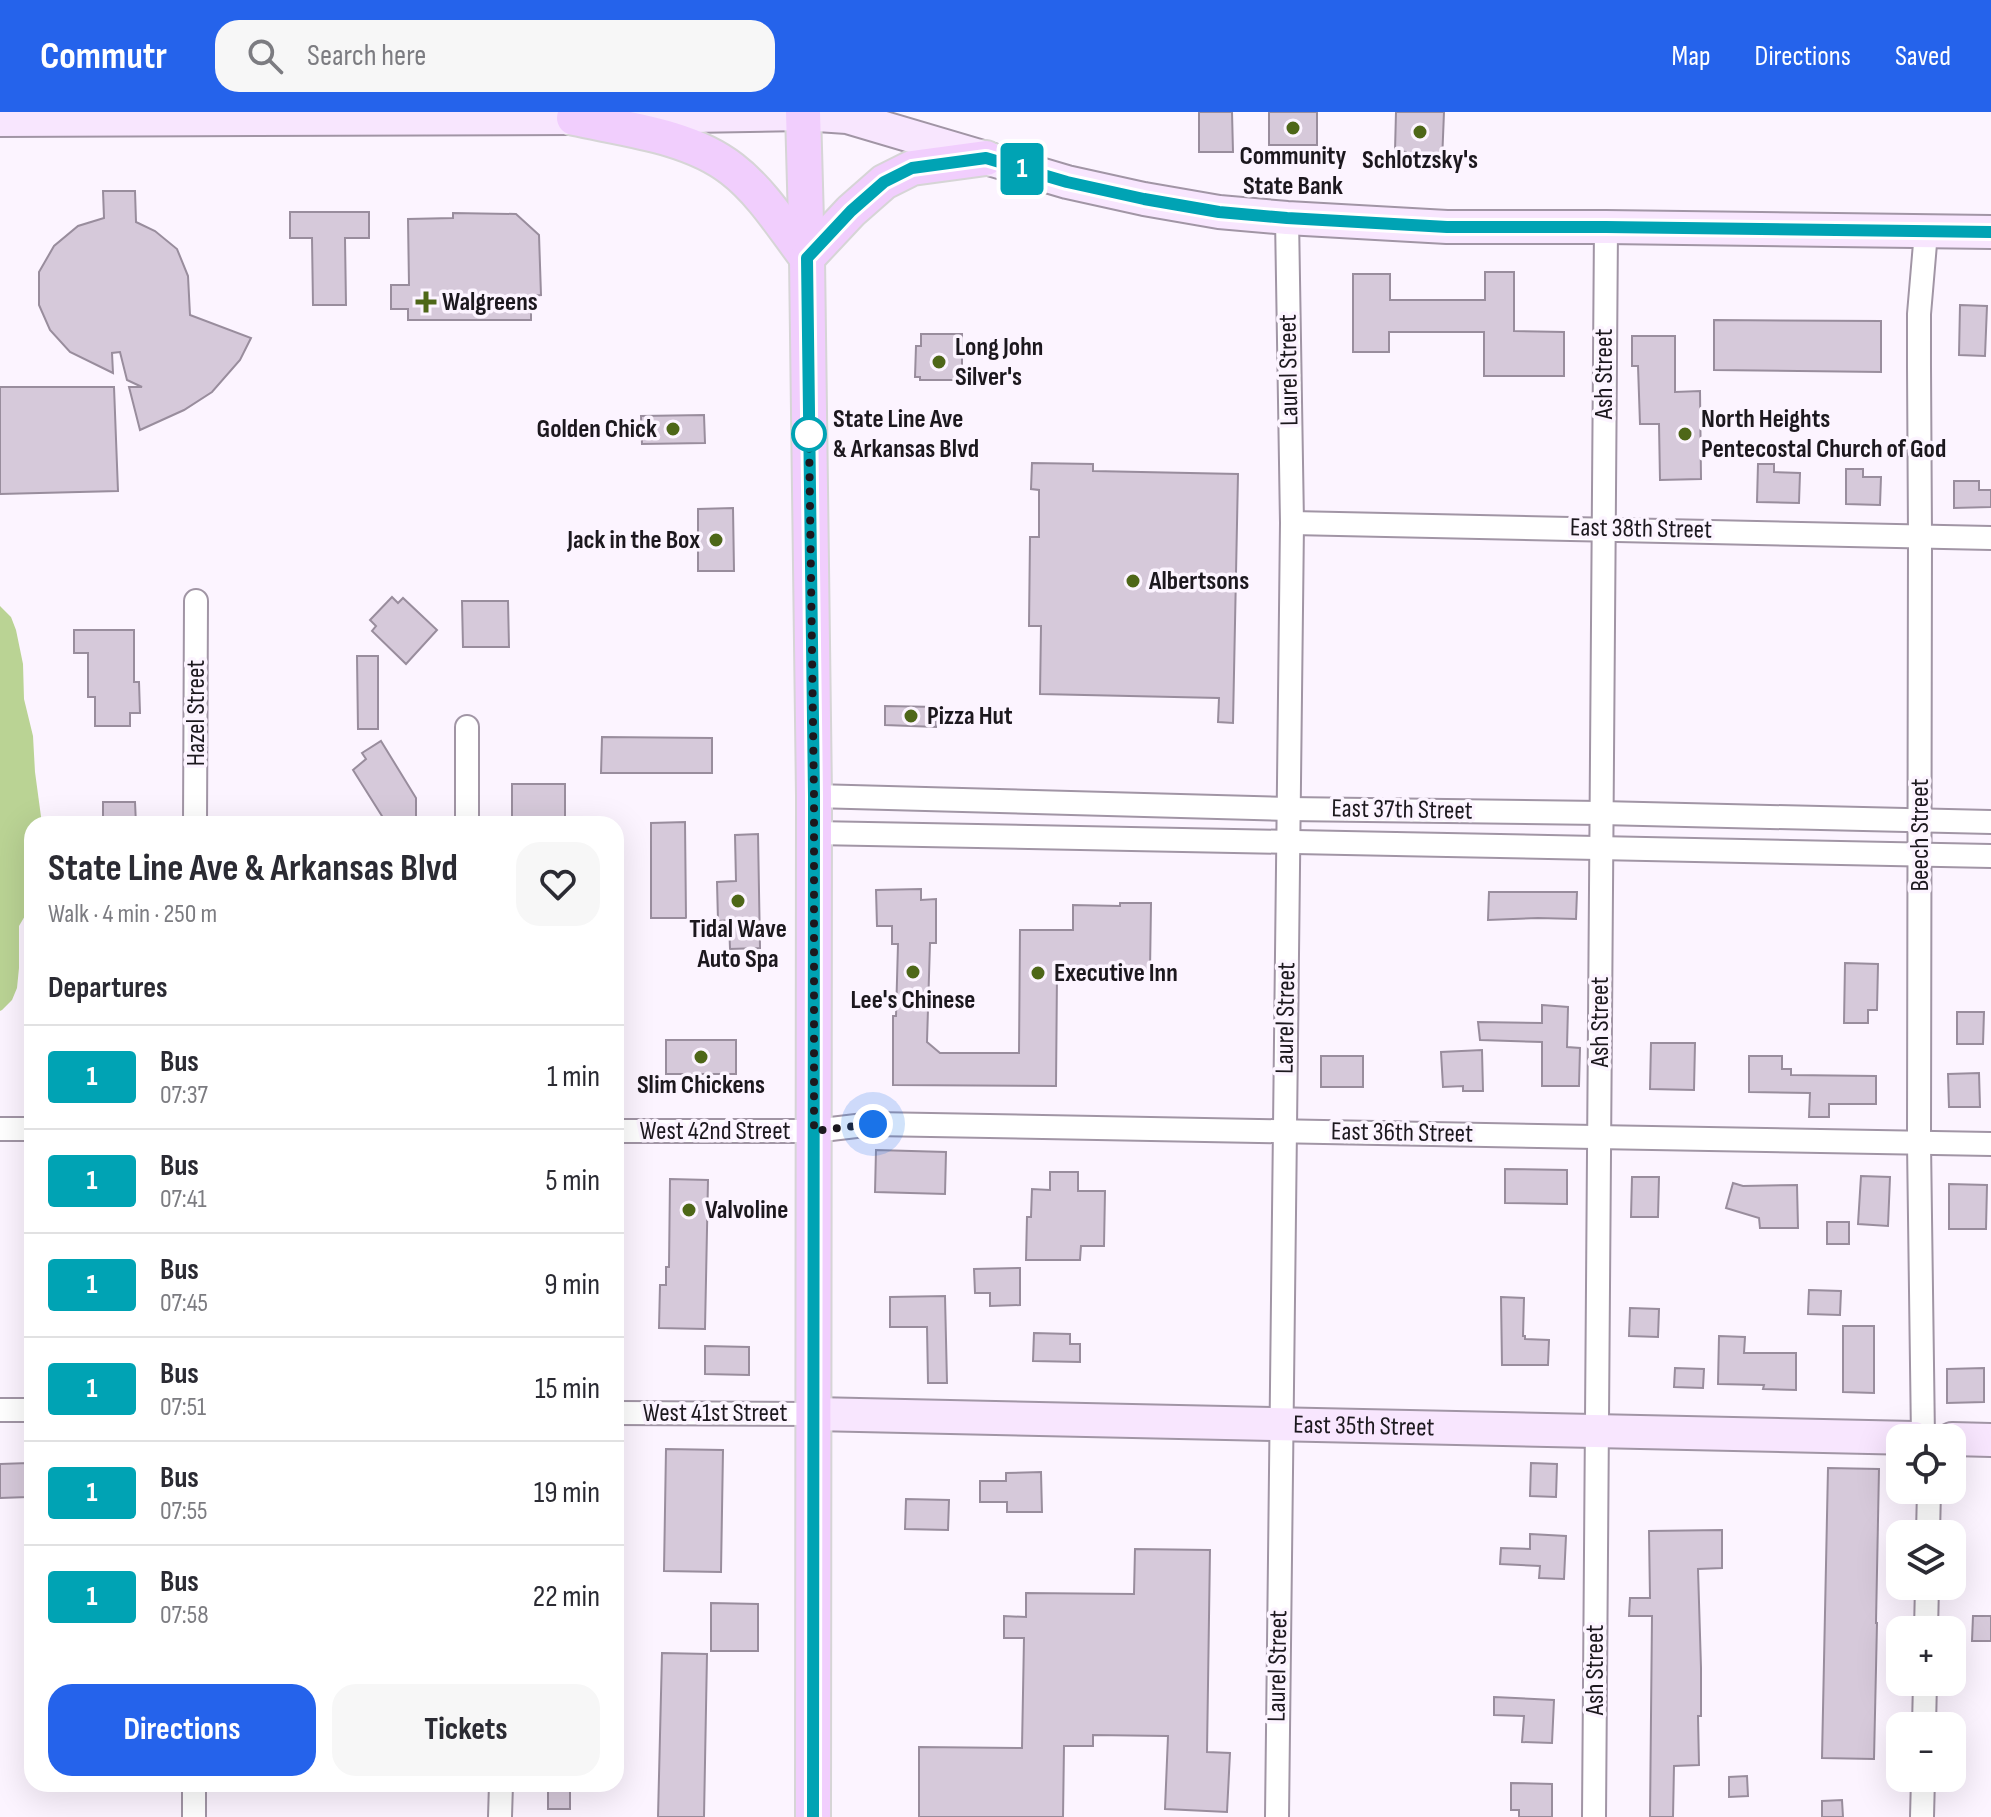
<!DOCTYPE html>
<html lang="en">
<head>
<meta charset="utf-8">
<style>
  :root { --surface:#fff; --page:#f7f7f7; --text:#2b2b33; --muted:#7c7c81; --line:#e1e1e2; --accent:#2563eb }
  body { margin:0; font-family:"Sofia Sans Condensed",sans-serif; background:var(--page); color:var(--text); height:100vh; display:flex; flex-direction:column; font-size:30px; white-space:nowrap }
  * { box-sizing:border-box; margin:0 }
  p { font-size:26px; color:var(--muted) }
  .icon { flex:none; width:44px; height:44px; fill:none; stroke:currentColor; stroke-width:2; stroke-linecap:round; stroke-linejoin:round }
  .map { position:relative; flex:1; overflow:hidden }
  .sheet { position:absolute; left:24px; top:704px; width:600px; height:976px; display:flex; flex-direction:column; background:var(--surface); border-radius:24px; box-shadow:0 8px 32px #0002 }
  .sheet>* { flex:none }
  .badge { padding:0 16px; border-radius:6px; font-size:28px; line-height:52px }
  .fabs { position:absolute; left:1886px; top:1312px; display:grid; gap:16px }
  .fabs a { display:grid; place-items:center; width:80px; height:80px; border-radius:16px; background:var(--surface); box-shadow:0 8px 32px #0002; font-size:40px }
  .you { position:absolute; width:40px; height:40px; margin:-20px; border:6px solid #fff; border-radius:50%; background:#1a73e8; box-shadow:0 0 0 12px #1a73e833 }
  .map>.badge { position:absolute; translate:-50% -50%; box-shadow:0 0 0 4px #fff }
  h2 { padding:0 24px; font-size:30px; line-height:72px }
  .round { display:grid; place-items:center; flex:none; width:84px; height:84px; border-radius:24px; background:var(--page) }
  .overview { display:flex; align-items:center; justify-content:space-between; height:136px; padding:0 24px }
  h1 { font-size:38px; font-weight:700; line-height:60px }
  .action { display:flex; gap:16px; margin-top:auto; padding:16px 24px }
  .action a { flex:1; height:92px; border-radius:24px; background:var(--accent); color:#fff; font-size:32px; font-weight:700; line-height:92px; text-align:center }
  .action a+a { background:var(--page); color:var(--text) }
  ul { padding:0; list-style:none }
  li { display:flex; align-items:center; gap:24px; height:104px; padding:0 24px; border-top:2px solid var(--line) }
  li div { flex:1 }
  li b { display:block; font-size:30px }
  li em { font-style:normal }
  li .badge { min-width:88px; font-weight:700; text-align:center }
  header { display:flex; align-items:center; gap:48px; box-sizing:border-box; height:112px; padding:0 40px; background:var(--accent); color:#fff }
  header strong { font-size:38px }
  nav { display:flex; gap:44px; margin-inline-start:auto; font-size:28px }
  .search { width:560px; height:72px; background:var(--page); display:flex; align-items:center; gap:20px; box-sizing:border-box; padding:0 28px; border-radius:24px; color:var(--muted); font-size:30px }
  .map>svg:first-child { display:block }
  .green { fill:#bad394 }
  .building { fill:#d6c9da; stroke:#998d9d; stroke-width:2 }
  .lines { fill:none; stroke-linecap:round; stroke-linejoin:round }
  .street-casing { stroke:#a195a5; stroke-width:26 }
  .secondary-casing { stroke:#a195a5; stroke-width:36 }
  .primary-casing { stroke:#d6d5d6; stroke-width:38 }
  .street { stroke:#fff; stroke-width:22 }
  .secondary { stroke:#f8e6fe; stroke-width:32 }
  .primary { stroke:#f1cefd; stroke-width:34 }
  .line-casing { stroke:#fff; stroke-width:18 }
  .line { stroke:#00a3b4; stroke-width:12 }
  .walk { stroke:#1c181e; stroke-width:8; stroke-dasharray:0 14.4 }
  .poi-dot { fill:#4e6718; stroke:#fcf4ff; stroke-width:3 }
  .stop-dot { fill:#fff; stroke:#00a3b4; stroke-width:4 }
  .labels { text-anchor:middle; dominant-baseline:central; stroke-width:7; stroke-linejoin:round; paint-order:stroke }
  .poi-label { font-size:26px; font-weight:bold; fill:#1c181e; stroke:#fcf4ff; text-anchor:start }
  .street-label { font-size:26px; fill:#1c181e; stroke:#fcf4ff }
  .stop-label { font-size:26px; font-weight:bold; fill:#1c181e; stroke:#fcf4ff; text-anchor:start }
</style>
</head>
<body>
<header>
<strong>Commutr</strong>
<div class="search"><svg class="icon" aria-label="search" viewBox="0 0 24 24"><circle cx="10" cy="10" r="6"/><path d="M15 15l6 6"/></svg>Search here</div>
<nav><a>Map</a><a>Directions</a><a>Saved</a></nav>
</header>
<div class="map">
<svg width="1991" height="1705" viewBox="0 0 1991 1705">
  <rect width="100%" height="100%" fill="#fcf4ff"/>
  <polygon class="green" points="0,494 11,505 16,518 23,552 24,587 33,624 35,660 42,712 32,712 32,792 19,814 19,856 17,876 12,888 2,898 0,899"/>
  <g class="building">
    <polygon points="1199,0 1232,0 1233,40 1199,40"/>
    <rect x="1269" y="0" width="48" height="33"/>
    <polygon points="1396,0 1444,0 1442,50 1405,49 1406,40 1395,39"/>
    <polygon points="103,79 135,79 136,110 155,119 177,137 188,164 190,203 251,226 240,248 212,280 184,298 140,318 129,275 142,275 127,268 120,240 112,241 113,261 70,240 50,218 39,193 39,160 54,134 78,114 104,106"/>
    <polygon points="290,100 369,100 369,126 345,126 346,193 313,193 312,126 290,126"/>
    <polygon points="453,101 516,102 539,123 541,183 531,184 531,208 408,208 408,197 391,197 391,173 409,173 408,107 453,106"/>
    <polygon points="1485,160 1514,160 1514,219 1564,220 1564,264 1484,264 1484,220 1389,220 1389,240 1353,240 1353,162 1390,162 1390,188 1485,188"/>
    <polygon points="1960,193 1987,194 1985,244 1959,243"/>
    <polygon points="1714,208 1881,209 1881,260 1714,258"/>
    <polygon points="921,222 962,222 962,268 920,268 920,265 915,265 916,234 921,234"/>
    <polygon points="1632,224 1675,224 1675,280 1700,279 1701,367 1660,368 1659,312 1640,312 1638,254 1632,254"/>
    <polygon points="0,275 114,275 118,379 0,382"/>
    <polygon points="704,303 705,331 642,332 641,304"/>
    <polygon points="1032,351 1093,352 1093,359 1238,362 1233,611 1218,610 1219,586 1040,582 1041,514 1029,514 1030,425 1039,425 1039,378 1031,377"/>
    <polygon points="1758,352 1774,352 1774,360 1800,361 1799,391 1757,390"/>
    <polygon points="1846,357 1863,357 1863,365 1881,365 1880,393 1846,392"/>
    <polygon points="1954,369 1979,369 1979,378 1991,378 1991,395 1954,396"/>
    <polygon points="733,396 734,459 698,459 698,397"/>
    <polygon points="392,485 398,491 403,486 437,518 406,552 372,519 376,514 370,508"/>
    <polygon points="462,489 508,489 509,535 463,535"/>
    <polygon points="74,518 134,518 134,570 139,570 140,601 130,601 130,614 95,614 95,585 88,585 88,541 74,541"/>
    <polygon points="357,544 378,544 378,617 358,617"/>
    <polygon points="885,594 937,595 936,615 885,613"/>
    <polygon points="602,625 712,626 712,661 601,661"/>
    <polygon points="381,629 416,686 416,712 387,712 353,658 366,647 362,641"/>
    <rect x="512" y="672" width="53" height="34"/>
    <polygon points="103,690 135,690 136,712 103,712"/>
    <polygon points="685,710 686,806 651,806 651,711"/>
    <polygon points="758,722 760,836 730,837 729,808 718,809 717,770 736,769 735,723"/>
    <polygon points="921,777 921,788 936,787 936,831 930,831 927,930 940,941 1019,941 1020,818 1073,818 1073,793 1120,794 1120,791 1151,791 1150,859 1057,861 1056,974 893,973 893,904 896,904 898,832 892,832 892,814 877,814 876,778"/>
    <polygon points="1489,780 1577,780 1576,807 1538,806 1488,808"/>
    <polygon points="1845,851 1878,852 1877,898 1868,898 1868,911 1844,911"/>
    <polygon points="1542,893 1568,895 1567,935 1580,936 1579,974 1542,974 1542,930 1480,928 1478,910 1542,911"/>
    <polygon points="1957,900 1984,900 1983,932 1957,932"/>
    <rect x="666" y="928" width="70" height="34"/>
    <polygon points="1651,931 1695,931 1694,978 1650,977"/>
    <polygon points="1482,938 1483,979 1463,979 1463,974 1443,975 1441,940"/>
    <rect x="1321" y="944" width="42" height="31"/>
    <polygon points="1749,944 1782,944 1782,957 1791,957 1791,963 1876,964 1876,992 1829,992 1829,1005 1809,1005 1810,981 1749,980"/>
    <polygon points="1979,961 1980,995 1949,995 1948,962"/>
    <polygon points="876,1038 946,1040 945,1082 875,1080"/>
    <polygon points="1505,1057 1567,1058 1567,1092 1505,1091"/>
    <polygon points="1050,1060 1078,1060 1078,1079 1105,1079 1104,1134 1081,1134 1080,1148 1026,1148 1027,1105 1031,1105 1032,1077 1050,1078"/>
    <polygon points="1861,1064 1890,1065 1888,1114 1858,1112"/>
    <polygon points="1632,1065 1659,1065 1658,1105 1631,1105"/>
    <polygon points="670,1067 708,1068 705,1217 659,1216 660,1173 666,1173 666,1155 669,1155"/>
    <polygon points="1733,1071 1743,1074 1797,1073 1798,1116 1760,1116 1759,1106 1726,1096"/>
    <polygon points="1949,1072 1987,1073 1986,1117 1949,1117"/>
    <rect x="1827" y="1110" width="22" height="22"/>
    <polygon points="1020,1156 1020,1193 990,1194 990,1181 975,1181 974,1157"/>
    <polygon points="1809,1178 1841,1179 1840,1203 1808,1202"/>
    <polygon points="945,1184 947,1271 928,1271 927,1215 890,1215 890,1185"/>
    <polygon points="1501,1185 1524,1186 1523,1224 1525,1224 1525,1227 1549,1228 1548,1253 1502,1253"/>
    <polygon points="1630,1196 1659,1197 1658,1225 1629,1224"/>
    <polygon points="1843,1214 1874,1214 1874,1281 1843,1280"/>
    <polygon points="1034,1221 1070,1222 1070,1232 1080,1232 1080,1250 1033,1249"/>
    <polygon points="1719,1224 1745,1225 1744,1241 1796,1241 1796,1278 1763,1277 1764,1273 1718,1272"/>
    <polygon points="705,1234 749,1235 749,1263 705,1262"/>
    <polygon points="1675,1256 1704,1257 1703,1276 1674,1275"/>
    <polygon points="1984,1256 1984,1290 1947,1291 1947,1257"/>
    <polygon points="666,1337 723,1338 721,1460 664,1459"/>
    <polygon points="28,1351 28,1385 0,1386 0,1352"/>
    <polygon points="1531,1351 1557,1352 1556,1385 1530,1384"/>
    <polygon points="1828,1356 1879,1357 1876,1511 1877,1511 1874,1647 1822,1646"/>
    <polygon points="1041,1360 1042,1400 1007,1400 1007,1390 980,1390 980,1369 1006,1369 1006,1361"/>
    <polygon points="906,1387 949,1388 948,1418 905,1417"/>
    <polygon points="1722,1418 1722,1456 1698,1457 1701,1556 1701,1604 1698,1604 1699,1653 1674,1654 1673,1705 1650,1705 1652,1504 1629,1504 1630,1486 1650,1486 1649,1419"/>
    <polygon points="1530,1422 1566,1424 1564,1467 1539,1466 1540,1454 1500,1452 1501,1436 1530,1437"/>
    <polygon points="1135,1437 1210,1438 1207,1640 1230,1641 1227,1700 1165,1697 1168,1624 1093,1623 1093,1634 1064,1634 1063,1705 919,1705 919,1635 1022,1636 1024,1526 1004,1526 1004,1504 1026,1505 1026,1481 1134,1482"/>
    <polygon points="711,1491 758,1492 758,1539 711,1539"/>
    <polygon points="1973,1504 1991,1504 1991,1529 1972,1529"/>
    <polygon points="662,1541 707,1542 704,1705 658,1705"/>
    <polygon points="1494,1585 1554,1588 1552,1631 1522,1630 1524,1604 1494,1603"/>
    <polygon points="1747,1664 1748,1684 1729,1685 1729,1665"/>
    <polygon points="1511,1671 1552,1672 1552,1705 1519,1705 1519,1698 1511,1698"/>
    <rect x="548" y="1672" width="22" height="25"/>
    <polygon points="1842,1688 1843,1705 1822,1705 1822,1689"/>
  </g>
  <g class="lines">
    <g class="street-casing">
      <g id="street">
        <polyline points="1292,411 1991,426"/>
        <polyline points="467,615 467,712"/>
        <polyline points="814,684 1288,697 1601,701 1991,710"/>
        <polyline points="195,712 196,489"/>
        <path d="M814,721C1206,729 1599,735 1991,744"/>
        <polyline points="0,1017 32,1017"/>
        <polyline points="616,1019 814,1019 873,1012 1991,1032"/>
        <polyline points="0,1298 32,1298"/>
        <polyline points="616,1301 814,1302"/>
        <polyline points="1923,1326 1919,1031 1920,424 1919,254 1919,202 1926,120"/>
        <polyline points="1928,1422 1929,1378"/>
        <polyline points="1926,1518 1927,1474"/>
        <polyline points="1924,1614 1925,1570"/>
        <polyline points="194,1672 194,1705"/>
        <polyline points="500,1705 501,1672"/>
        <polyline points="1277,1705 1292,411 1287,106"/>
        <polyline points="1594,1705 1606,115"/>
        <polyline points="1922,1705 1923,1666"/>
      </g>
    </g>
    <g class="secondary-casing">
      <g id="secondary">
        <polyline points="0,8 574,6 803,2 847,5 1067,70 1144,87 1219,100 1287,106 1447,115 1606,115 1991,120"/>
        <path id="s1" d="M814,1302L1914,1326"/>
        <polyline points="1952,1327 1991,1328"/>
      </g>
    </g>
    <g class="primary-casing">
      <g id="primary">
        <polyline points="803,0 807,146 814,684 813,1705"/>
        <path d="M574,6C625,17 690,24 732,57C762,80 784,116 807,146"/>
        <polyline points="807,146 851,99 884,70 912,56 986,46"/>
      </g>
    </g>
    <use href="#street" class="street"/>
    <use href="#secondary" class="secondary"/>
    <use href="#primary" class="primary"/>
  </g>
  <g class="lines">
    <g class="line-casing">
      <polyline id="line" points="813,1705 814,684 807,146 851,99 884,70 912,56 986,46 1067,70 1144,87 1219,100 1287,106 1447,115 1606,115 1991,120"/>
    </g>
    <use href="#line" class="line"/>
    <polyline class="walk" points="809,322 814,684 814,1019 873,1012"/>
  </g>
  <g class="poi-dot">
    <circle cx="1293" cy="16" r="8"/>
    <circle cx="1420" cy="20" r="8"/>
    <path d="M422 178h8v8h8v8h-8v8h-8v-8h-8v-8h8z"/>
    <circle cx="939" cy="250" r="8"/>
    <circle cx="673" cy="317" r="8"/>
    <circle cx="1685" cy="322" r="8"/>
    <circle cx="716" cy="428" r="8"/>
    <circle cx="1133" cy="469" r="8"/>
    <circle cx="911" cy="604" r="8"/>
    <circle cx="738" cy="789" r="8"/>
    <circle cx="913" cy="860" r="8"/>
    <circle cx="1038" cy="861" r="8"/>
    <circle cx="701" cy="945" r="8"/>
    <circle cx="689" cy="1098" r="8"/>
  </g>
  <circle class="stop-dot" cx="809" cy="322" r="16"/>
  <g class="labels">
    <g class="poi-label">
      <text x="1293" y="44" text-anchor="middle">Community<tspan x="1293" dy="30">State Bank</tspan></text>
      <text x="1420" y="48" text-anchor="middle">Schlotzsky's</text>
      <text x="442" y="190">Walgreens</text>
      <text x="955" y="235">Long John<tspan x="955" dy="30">Silver's</tspan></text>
      <text x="1701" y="307">North Heights<tspan x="1701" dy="30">Pentecostal Church of God</tspan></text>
      <text x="657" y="317" text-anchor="end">Golden Chick</text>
      <text x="700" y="428" text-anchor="end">Jack in the Box</text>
      <text x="1149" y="469">Albertsons</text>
      <text x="927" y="604">Pizza Hut</text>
      <text x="738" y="817" text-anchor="middle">Tidal Wave<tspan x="738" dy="30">Auto Spa</tspan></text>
      <text x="1054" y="861">Executive Inn</text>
      <text x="913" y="888" text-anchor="middle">Lee's Chinese</text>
      <text x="701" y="973" text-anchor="middle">Slim Chickens</text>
      <text x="705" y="1098">Valvoline</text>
    </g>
    <g class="street-label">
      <text transform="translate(1289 258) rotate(-91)">Laurel Street</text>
      <text transform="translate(1604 262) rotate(-90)">Ash Street</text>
      <text transform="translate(1641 417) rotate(1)">East 38th Street</text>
      <text transform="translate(196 601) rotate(-90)">Hazel Street</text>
      <text transform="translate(1402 698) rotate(1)">East 37th Street</text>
      <text transform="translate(1920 723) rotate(-90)">Beech Street</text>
      <text transform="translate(1286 906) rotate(-89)">Laurel Street</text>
      <text transform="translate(1600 910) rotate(-90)">Ash Street</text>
      <text x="715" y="1019">West 42nd Street</text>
      <text transform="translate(1402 1021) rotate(1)">East 36th Street</text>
      <text x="715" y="1301">West 41st Street</text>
      <text stroke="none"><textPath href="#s1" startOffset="550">East 35th Street</textPath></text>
      <text transform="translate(1278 1554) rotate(-89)">Laurel Street</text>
      <text transform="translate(1595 1558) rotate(-90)">Ash Street</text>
    </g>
    <g class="stop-label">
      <text x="833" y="307">State Line Ave<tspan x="833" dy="30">&amp; Arkansas Blvd</tspan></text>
    </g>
  </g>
</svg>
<div class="fabs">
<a><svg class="icon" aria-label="locate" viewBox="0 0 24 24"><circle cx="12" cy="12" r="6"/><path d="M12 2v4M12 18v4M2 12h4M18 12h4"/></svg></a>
<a><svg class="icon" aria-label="layers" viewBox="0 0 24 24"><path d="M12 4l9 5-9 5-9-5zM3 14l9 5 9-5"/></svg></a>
<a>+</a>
<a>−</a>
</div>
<div class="you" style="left:873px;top:1012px"></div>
<b class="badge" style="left:1022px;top:57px;background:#00a3b4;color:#fff">1</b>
<section class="sheet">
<div class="overview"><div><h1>State Line Ave &amp; Arkansas Blvd</h1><p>Walk · 4 min · 250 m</p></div><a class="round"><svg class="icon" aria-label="heart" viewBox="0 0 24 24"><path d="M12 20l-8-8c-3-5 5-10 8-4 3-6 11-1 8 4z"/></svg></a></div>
<h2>Departures</h2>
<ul>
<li><span class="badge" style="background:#00a3b4;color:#fff">1</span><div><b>Bus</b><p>07:37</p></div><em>1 min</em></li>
<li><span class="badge" style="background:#00a3b4;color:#fff">1</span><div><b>Bus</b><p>07:41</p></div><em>5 min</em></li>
<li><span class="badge" style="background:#00a3b4;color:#fff">1</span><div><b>Bus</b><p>07:45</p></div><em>9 min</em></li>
<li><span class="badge" style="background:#00a3b4;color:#fff">1</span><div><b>Bus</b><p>07:51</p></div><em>15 min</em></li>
<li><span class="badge" style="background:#00a3b4;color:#fff">1</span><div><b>Bus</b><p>07:55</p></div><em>19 min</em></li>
<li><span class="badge" style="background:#00a3b4;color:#fff">1</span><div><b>Bus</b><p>07:58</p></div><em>22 min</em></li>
</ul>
<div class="action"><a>Directions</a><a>Tickets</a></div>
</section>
</div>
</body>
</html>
